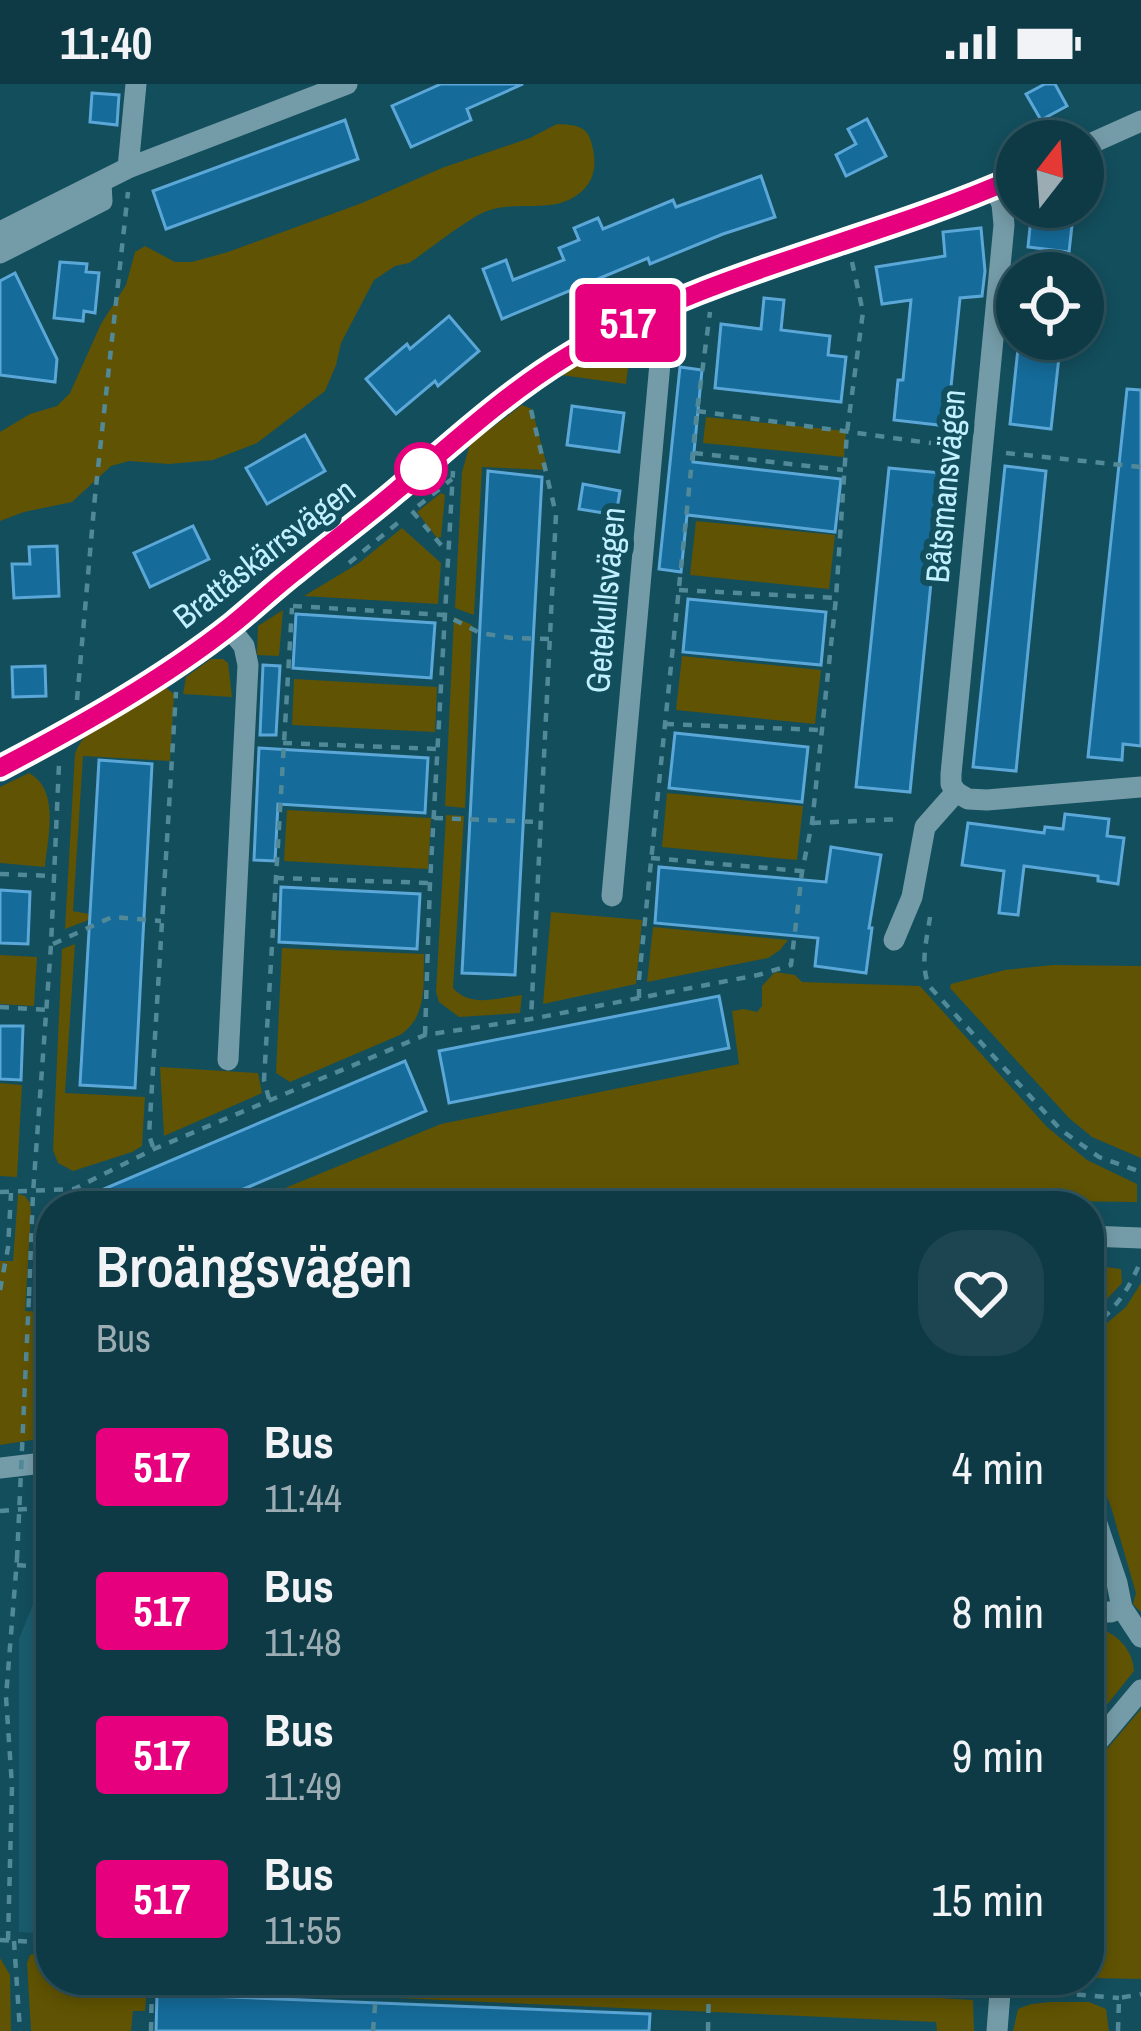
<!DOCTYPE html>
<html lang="en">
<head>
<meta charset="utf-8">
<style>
  :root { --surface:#0e3a46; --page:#1c4551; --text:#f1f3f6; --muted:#9badb3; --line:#2e545f }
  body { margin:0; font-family:"Archivo Narrow",sans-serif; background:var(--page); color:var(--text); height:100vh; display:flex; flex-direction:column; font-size:45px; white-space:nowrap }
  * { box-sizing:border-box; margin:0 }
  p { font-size:39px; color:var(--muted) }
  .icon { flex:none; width:66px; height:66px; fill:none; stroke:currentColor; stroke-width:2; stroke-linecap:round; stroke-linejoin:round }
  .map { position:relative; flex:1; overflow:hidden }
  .details { position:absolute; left:36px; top:1107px; width:1068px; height:804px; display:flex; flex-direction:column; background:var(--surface); border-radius:48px; box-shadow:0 6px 18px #0003,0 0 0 3px var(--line) }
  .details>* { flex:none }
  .badge { padding:0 24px; border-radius:9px; font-size:42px; line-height:78px }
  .needle { width:78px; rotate:17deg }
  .controls { position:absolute; left:996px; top:36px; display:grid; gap:24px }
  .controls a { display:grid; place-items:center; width:108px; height:108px; border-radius:50%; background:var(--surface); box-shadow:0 6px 18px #0003,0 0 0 3px var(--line); font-size:60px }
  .map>.badge { position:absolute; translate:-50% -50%; box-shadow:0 0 0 6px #fff }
  .round { display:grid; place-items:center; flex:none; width:126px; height:126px; border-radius:48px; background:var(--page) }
  .overview { display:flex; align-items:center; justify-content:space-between; height:204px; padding:0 60px }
  h1 { font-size:57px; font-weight:600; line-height:90px }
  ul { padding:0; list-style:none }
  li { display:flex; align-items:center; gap:36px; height:144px; padding:0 60px }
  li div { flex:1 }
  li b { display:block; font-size:45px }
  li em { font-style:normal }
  li .badge { min-width:132px; font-weight:700; text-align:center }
  .status { display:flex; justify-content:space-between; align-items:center; height:84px; padding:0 60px; background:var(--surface); direction:ltr }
  .status svg { height:33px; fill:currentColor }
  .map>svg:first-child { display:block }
  .built { fill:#1a5c6d }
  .green { fill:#605303 }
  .building { fill:#156b99; stroke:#5ba7d8; stroke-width:3 }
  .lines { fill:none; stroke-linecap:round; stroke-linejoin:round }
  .path { stroke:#528998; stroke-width:4.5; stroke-dasharray:9 9; stroke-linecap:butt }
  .minor { stroke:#749ca8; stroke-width:21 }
  .path-bridge { stroke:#528998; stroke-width:4.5; stroke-dasharray:9 9; stroke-linecap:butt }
  .line-casing { stroke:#fff; stroke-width:27 }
  .line { stroke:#e6007e; stroke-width:18 }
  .stop-dot { fill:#fff; stroke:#e6007e; stroke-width:6 }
  .labels { text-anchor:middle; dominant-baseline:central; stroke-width:12; stroke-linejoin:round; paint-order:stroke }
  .street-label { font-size:33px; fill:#c1f0ff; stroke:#134e5d }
</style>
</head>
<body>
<div class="status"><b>11:40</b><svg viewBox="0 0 49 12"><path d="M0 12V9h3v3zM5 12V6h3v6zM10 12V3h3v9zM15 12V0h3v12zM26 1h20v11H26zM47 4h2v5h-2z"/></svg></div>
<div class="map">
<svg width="1141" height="1947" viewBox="0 0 1141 1947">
  <rect width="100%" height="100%" fill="#134e5d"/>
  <polygon class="built" points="51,1476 51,1850 19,1848 19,1555"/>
  <g class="green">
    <path d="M557,40C575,41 588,41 592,61C596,76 596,92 585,104C559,133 519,115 487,127C468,134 429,166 409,179L395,182L374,196L341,259L336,281L325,307L257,359L213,376L169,380L129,377L111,382L72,418L24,428L0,437V348L30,330L57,322L70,309L101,240L126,201L135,168L145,162L175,178H192L228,168L362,119L442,84L530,54Z"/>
    <polygon points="618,257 652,262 650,279 629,277 626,300 561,291"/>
    <polygon points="522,321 532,325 548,386 482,383 474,531 455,524 462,388 470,360"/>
    <polygon points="706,333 846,347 844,373 703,359"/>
    <polygon points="441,409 445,411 441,453 437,454 417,428"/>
    <polygon points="696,437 835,451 829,505 690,491"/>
    <polygon points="402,444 441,479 438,520 304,512 359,479"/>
    <polygon points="283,526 279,572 257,571 258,542"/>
    <polygon points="454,533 472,541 465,724 445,722"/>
    <polygon points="682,572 821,586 815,640 676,626"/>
    <polygon points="211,575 223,575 228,579 232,613 183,610 186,593"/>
    <polygon points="294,595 437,603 435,648 292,641"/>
    <path d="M164,602L174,610L170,677L83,672L73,827L99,832L65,845L75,670C87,636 135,619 164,602Z"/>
    <path d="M29,689C60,706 48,753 45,783L0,779V703Z"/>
    <polygon points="667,709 803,722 797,776 662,763"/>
    <polygon points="287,726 431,734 428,785 284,777"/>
    <path d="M446,731L464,732L453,904C470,924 498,914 522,911L520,929L459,933L439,918L436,908Z"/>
    <polygon points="551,828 642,836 636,900 543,920"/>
    <polygon points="653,843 788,856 780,866 768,874 647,898"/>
    <polygon points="75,860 65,1009 145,1013 142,1062 132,1068 73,1087 58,1079 53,1066 62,865"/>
    <path d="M282,864L424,870C423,900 428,933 400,951L290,998L276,989Z"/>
    <polygon points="0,871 37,873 34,922 0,920"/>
    <polygon points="1053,881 1141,882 1141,1074 1092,1053 1069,1034 950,904 951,900 1005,886"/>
    <polygon points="775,888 795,891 802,898 920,902 1047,1043 1087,1076 1137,1100 1137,1118 907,1115 797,1122 241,1122 441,1040 739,980 732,927 744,925 757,928 762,922 762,902"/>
    <polygon points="160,983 258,989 262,1009 164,1052"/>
    <polygon points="0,999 22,1001 17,1093 0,1092"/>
    <polygon points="18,1110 25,1112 30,1119 31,1130 25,1227 46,1228 50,1121 56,1113 63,1112 67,1122 51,1122 51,1353 0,1361 0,1177 13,1177"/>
    <polygon points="1089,1181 1121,1185 1122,1199 1089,1234"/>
    <polygon points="1141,1199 1141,1528 1133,1520 1136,1509 1111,1423 1099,1391 1089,1373 1089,1254 1126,1223"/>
    <path d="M1089,1541C1113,1547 1132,1561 1134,1587L1089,1643Z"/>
    <polygon points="1141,1625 1141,1895 1089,1894 1089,1686"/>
    <polygon points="40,1868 51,1869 51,1896 636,1896 973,1916 974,1947 937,1947 936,1938 147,1903 145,1927 133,1927 131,1947 31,1947 27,1879 30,1871"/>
    <polygon points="0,1874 10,1891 11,1947 0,1947"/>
    <polygon points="1050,1918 1089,1918 1106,1925 1109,1947 1013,1947 1018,1925 1031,1920"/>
  </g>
  <g class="building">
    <polygon points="441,0 523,0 467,25 471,36 411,63 392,22"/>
    <polygon points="1045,0 1055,0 1067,22 1041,36 1026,10"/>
    <polygon points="92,9 119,11 117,41 90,38"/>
    <polygon points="867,35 886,72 846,92 836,71 856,60 848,45"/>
    <polygon points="345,36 358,75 166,145 153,107"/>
    <polygon points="761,92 775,133 723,150 650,180 648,174 502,235 483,185 506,176 513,196 564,176 559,164 579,156 574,144 598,134 603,145 673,116 676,123"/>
    <polygon points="1032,123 1074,123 1069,168 1028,163"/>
    <polygon points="981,144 985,187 982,212 960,214 947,342 894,336 898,296 903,296 911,216 882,220 876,183 945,172 943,148"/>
    <polygon points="60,178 87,180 86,188 99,189 95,229 84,227 83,237 54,234"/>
    <polygon points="15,189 57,275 55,298 0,291 0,197"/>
    <polygon points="764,214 784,216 781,246 830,252 828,271 846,273 841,318 715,304 721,240 761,245"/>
    <polygon points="449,232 479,267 438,302 435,297 396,330 366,295 407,260 410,265"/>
    <polygon points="1019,255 1061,255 1051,345 1010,340"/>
    <polygon points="680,283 702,286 693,378 841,395 835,448 687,431 681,488 659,485"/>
    <polygon points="1127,305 1141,306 1141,662 1123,660 1122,676 1088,673"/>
    <polygon points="572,322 624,329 619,368 567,361"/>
    <polygon points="305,351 325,387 267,420 246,384"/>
    <polygon points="1005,382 1046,387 1016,687 973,683"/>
    <polygon points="889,384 942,389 910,708 856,703"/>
    <polygon points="488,387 542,393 515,891 462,889"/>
    <polygon points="583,400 620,407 616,431 579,425"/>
    <polygon points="193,442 209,475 150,503 134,469"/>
    <polygon points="57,462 59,512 14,514 12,480 30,480 29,463"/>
    <polygon points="688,515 826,528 821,581 683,568"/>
    <polygon points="296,530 435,539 431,594 293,584"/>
    <polygon points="263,581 280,582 276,651 260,651"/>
    <polygon points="45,582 46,612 13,613 12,583"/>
    <polygon points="675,649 808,663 802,718 669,704"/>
    <polygon points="259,664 428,674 425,729 278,720 275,777 254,776"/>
    <polygon points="99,676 152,680 135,1004 80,1001"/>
    <polygon points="1065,730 1109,735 1107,752 1124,754 1118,800 1098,797 1098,792 1024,782 1018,831 999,829 1004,787 962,781 968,739 1044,749 1045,743 1063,745"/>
    <polygon points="831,763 881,771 869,844 872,844 866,889 815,882 818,854 655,839 659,783 826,798"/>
    <polygon points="281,803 420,810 417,865 279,858"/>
    <polygon points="0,806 30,808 28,860 0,859"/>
    <polygon points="719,912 729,964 449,1019 439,967"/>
    <polygon points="0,942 23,942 21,996 0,995"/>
    <polygon points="405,977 426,1027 204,1122 64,1122"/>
    <polygon points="157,1910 650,1930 649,1947 156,1947"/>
  </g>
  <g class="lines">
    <g class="path">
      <polyline points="531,326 556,430 531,935"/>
      <polyline points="697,327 959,363"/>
      <polyline points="694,369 843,386"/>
      <polyline points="1006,369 1141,383"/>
      <polyline points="418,422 452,395"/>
      <polyline points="412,427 447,468"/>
      <polyline points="349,479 400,437"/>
      <polyline points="679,506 836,514"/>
      <polyline points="293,522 445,531 480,549 512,554 551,555"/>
      <polyline points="77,616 95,412 128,108"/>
      <polyline points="665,640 821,646"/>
      <polyline points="283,659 438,665"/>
      <polyline points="434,734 540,738"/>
      <polyline points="812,739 902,735"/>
      <polyline points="651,774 801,787"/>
      <polyline points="0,790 54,792"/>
      <polyline points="275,794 430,799"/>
      <path d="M930,833C927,855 919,883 930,903L1061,1046L1099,1073L1141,1088"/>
      <polyline points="53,860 112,833 161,837"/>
      <polyline points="639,914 639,895 697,327 710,228"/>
      <polyline points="0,923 47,926"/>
      <polyline points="425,951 430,799 453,387"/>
      <polyline points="269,1015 264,996 292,524"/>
      <polyline points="153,1063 149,1051 176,608"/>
      <polyline points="0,1108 74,1105 154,1065 425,951 531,935 639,914 758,891 791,881 802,788 812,739 836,514 847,348 863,228 852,178"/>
      <polyline points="0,1206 8,1164 11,1109"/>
      <polyline points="29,1212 33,1109 51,861 59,680"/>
      <path d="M1089,1246C1115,1226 1129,1206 1141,1176"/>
      <polyline points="0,1427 51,1423"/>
      <polyline points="17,1481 51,1484"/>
      <polyline points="45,1484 37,1514 51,1519"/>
      <polyline points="0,1856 51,1859"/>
      <polyline points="8,1856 12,1702 6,1613 17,1475"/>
      <polyline points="14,1857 20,1947"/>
      <polyline points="831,1896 978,1903"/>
      <polyline points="1023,1906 1119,1914"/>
      <polyline points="151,1947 152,1896"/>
      <polyline points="373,1947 377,1896"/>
      <polyline points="708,1947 709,1896"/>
      <polyline points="1118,1947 1119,1914 1141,1910"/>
    </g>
    <g class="minor">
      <polyline points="1083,63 1141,37"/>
      <polyline points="128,84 136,0"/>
      <polyline points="0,148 128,84 347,0"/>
      <polyline points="0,169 102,117 101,99"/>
      <path d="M0,684C77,643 165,594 233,540C287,496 342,452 396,407C452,360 505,310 568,272C706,187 870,159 1017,93"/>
      <polyline points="956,708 951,700 951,690 1004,141 1002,120 994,103"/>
      <polyline points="956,708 968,715 987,716 1141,703"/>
      <polyline points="612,812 661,268 658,244 650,228"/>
      <polyline points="894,856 912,813 925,743 956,708"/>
      <polyline points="228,976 248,581 244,562 229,543"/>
      <polyline points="1089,1152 1141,1154"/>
      <polyline points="0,1384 51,1378"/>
      <polyline points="1089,1416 1117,1499 1122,1524 1141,1553"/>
      <polyline points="1089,1528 1111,1528 1122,1524"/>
      <polyline points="1089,1668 1141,1606"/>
      <polyline points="997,1947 1001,1896"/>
    </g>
    <polyline class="path-bridge" points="17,1475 29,1212"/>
  </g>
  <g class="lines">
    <g class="line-casing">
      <path id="line" d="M0,684C78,643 164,595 233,540C254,523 274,504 296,487C329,460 363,435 396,407C452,360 505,310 568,272C706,187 870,159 1017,93"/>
    </g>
    <use href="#line" class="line"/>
  </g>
  <circle class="stop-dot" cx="421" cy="385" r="24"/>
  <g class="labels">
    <g class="street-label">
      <text transform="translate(945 402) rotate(-85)">Båtsmansvägen</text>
      <text transform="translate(264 469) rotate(-38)">Brattåskärrsvägen</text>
      <text transform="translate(605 516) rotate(-85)">Getekullsvägen</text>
    </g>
  </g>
</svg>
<div class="controls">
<a><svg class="needle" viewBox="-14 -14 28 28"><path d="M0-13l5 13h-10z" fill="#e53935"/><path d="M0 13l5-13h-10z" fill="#9badb3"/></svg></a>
<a><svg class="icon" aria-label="locate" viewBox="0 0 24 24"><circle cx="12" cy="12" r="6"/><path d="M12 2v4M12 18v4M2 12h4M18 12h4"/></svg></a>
</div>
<b class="badge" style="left:628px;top:239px;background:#e6007e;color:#fff">517</b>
<section class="details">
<div class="overview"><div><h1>Broängsvägen</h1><p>Bus</p></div><a class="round"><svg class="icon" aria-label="heart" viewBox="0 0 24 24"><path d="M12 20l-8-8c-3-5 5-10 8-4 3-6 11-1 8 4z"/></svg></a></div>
<ul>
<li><span class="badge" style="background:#e6007e;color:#fff">517</span><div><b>Bus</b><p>11:44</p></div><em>4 min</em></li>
<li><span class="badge" style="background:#e6007e;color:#fff">517</span><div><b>Bus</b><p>11:48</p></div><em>8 min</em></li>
<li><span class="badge" style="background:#e6007e;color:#fff">517</span><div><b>Bus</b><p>11:49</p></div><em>9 min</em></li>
<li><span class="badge" style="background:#e6007e;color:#fff">517</span><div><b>Bus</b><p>11:55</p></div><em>15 min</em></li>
</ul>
</section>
</div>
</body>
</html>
